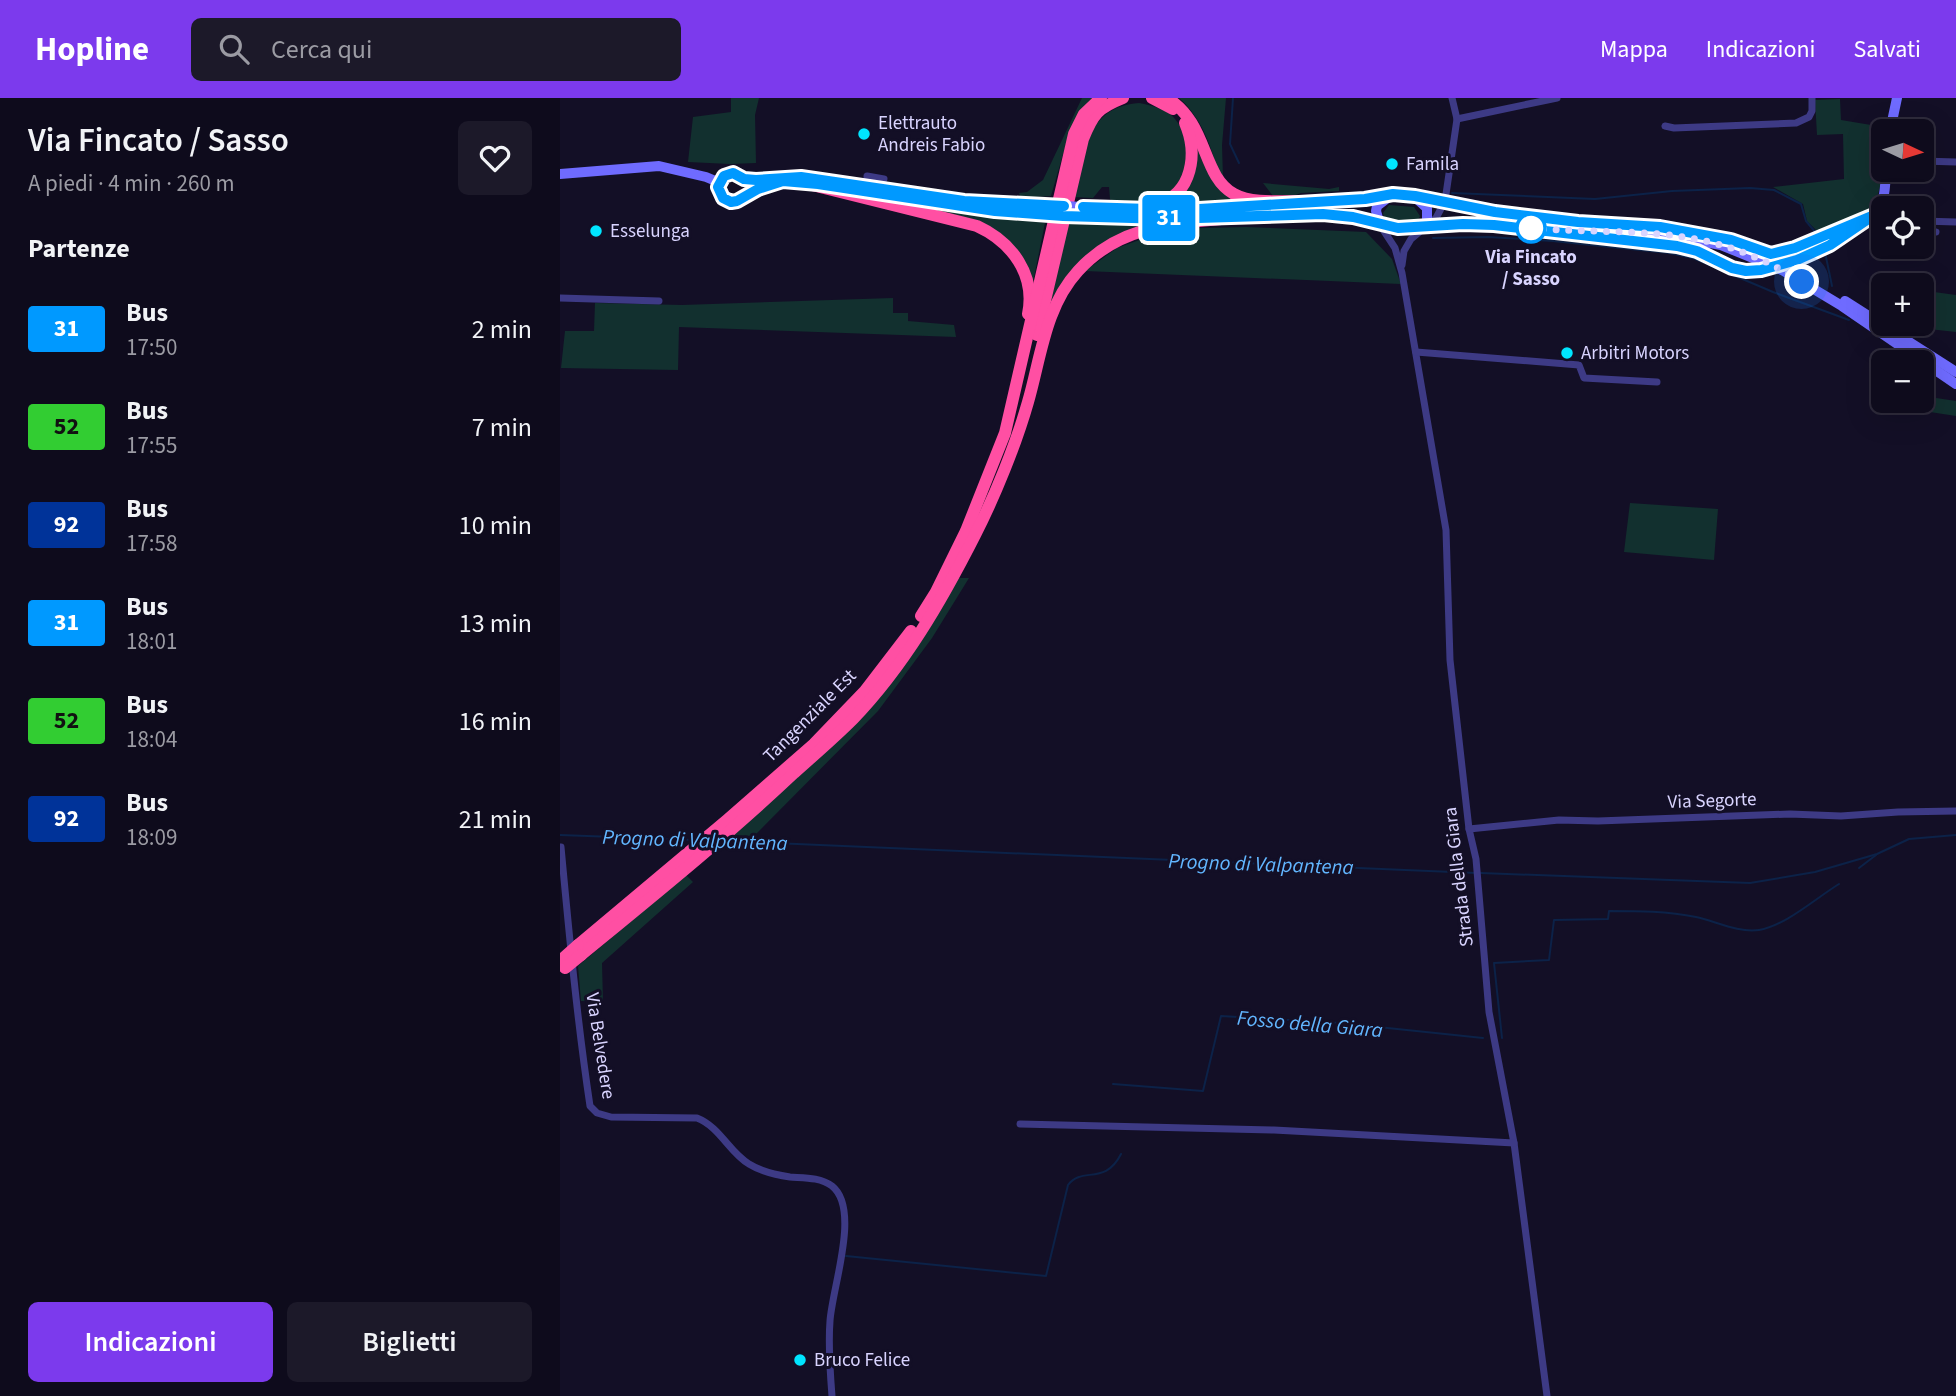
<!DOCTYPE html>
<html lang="it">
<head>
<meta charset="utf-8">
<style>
  :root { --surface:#0e0b1c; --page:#1c1929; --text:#f1f3f6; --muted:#9b9ba3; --line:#2e2b3b; --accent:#7c3aed }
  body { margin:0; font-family:"Source Sans 3",sans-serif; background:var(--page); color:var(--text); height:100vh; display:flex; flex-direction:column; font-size:26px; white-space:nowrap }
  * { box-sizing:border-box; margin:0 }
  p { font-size:23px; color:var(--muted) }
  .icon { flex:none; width:38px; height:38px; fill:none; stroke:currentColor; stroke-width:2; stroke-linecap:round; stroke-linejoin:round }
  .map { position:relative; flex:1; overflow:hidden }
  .side { display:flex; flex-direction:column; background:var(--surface); width:560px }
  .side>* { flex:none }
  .badge { padding:0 14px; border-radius:5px; font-size:24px; line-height:46px }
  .needle { width:46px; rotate:94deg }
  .tools { position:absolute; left:1311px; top:21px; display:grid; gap:14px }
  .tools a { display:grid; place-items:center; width:63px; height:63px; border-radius:10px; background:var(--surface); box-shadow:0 7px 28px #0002,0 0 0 2px var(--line); font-size:35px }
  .you { position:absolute; width:35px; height:35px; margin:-18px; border:5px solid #fff; border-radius:50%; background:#1a73e8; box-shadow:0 0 0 10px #1a73e833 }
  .map>.badge { position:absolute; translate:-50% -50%; box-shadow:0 0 0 4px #fff }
  h2 { padding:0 28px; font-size:26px; line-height:63px }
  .round { display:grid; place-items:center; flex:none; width:74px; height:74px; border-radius:10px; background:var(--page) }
  .headline { display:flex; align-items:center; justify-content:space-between; height:119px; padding:0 28px }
  h1 { font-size:33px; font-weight:600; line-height:52px }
  .action { display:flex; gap:14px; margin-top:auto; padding:14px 28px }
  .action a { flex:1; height:80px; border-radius:10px; background:var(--accent); color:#fff; font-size:28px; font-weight:600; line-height:80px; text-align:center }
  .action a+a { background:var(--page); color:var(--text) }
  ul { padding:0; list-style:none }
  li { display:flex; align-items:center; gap:21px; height:98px; padding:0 28px }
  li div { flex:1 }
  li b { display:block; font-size:26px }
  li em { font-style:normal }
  li .badge { min-width:77px; font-weight:700; text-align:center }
  header { display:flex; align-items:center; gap:42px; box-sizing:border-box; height:98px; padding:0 35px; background:var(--accent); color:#fff }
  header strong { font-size:33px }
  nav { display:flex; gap:38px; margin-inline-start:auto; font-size:24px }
  .search { width:490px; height:63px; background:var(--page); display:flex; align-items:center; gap:18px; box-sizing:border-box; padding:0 24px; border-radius:10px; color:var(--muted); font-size:26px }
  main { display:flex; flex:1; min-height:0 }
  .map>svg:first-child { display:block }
  .green { fill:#12302f }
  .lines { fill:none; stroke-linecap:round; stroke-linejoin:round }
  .stream { stroke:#0c2248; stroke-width:2 }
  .secondary-tunnel { stroke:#312d47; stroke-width:10; stroke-dasharray:10 5; stroke-linecap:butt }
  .street { stroke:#3d3a85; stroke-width:7 }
  .secondary { stroke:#6f6bff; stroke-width:10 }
  .highway { stroke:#ff4fa3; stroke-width:12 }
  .secondary-bridge { stroke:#6f6bff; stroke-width:10 }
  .highway-bridge { stroke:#ff4fa3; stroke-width:12 }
  .line-casing { stroke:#fff; stroke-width:16 }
  .line { stroke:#09f; stroke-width:10 }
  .walk { stroke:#d9d4ff; stroke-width:7; stroke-dasharray:0 12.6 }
  .poi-dot { fill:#00e5ff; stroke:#130f26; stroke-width:2.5 }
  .stop-dot { fill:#fff; stroke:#09f; stroke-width:3.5 }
  .labels { text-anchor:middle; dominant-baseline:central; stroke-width:6; stroke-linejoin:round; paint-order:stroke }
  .poi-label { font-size:19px; fill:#d9d4ff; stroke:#130f26; text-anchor:start }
  .stop-label { font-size:19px; font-weight:bold; fill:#d9d4ff; stroke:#130f26 }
  .street-label { font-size:19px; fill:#d9d4ff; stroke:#130f26 }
  .water-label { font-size:21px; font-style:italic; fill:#62b6ff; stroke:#130f26 }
</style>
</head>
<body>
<header>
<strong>Hopline</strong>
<div class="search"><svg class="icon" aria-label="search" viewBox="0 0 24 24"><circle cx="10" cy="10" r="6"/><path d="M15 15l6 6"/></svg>Cerca qui</div>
<nav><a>Mappa</a><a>Indicazioni</a><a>Salvati</a></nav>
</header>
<main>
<section class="side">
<div class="headline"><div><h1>Via Fincato / Sasso</h1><p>A piedi · 4 min · 260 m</p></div><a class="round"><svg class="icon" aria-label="heart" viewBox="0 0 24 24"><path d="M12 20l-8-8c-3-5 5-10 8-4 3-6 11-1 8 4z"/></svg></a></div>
<h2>Partenze</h2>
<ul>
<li><span class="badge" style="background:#09f;color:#fff">31</span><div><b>Bus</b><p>17:50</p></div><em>2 min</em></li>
<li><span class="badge" style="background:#32cd32;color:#111">52</span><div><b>Bus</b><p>17:55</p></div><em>7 min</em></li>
<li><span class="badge" style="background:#039;color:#fff">92</span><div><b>Bus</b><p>17:58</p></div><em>10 min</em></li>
<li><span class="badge" style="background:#09f;color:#fff">31</span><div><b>Bus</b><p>18:01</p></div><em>13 min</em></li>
<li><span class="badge" style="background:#32cd32;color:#111">52</span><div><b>Bus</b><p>18:04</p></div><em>16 min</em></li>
<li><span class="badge" style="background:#039;color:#fff">92</span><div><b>Bus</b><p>18:09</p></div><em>21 min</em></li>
</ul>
<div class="action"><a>Indicazioni</a><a>Biglietti</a></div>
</section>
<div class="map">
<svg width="1396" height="1298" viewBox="0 0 1396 1298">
  <rect width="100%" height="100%" fill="#130f26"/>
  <g class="green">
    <polygon points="171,0 199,0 195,17 196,65 170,66 128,64 133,19 171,14"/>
    <polygon points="522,0 533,0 510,32 491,98 461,100 459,95 467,94 483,82"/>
    <path d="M619,0H666L662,47L663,80L659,77C651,48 642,20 619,0Z"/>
    <path d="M1280,1L1281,22L1317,28C1329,40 1323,100 1310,112C1296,124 1275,129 1259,135L1247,123L1243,106L1213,89L1284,81L1283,36L1257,37L1255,2Z"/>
    <path d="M579,5C590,7 601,10 610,16C634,36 633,87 602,100C586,106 570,106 554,105L550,101L549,89H542L533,100L513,99C524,56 525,9 579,5Z"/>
    <path d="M637,51H639C649,75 654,94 680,104L607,108Z"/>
    <polygon points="703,85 769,91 779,89 779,93 741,95 730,99 713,98"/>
    <polygon points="323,101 485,125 471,194 447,145"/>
    <path d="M829,107L854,109L860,118L857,124C848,127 833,126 824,121L823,115Z"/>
    <polygon points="508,126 587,127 547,143 488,216"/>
    <polygon points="686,129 806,134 832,161 841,186 525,173 557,150 610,131"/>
    <polygon points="1374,194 1396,197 1396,234 1369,231"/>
    <polygon points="333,200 333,215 348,215 348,223 394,227 396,239 119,229 118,272 1,270 5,233 34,233 35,205 122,207"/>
    <polygon points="1363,298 1396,303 1396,318 1370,314 1358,309 1357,305 1362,303"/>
    <polygon points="1070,405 1158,411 1154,462 1064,454"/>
    <polygon points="396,480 409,480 372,540 318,613 194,738 167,737 241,675"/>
    <polygon points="126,777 133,784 42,865 43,904 21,903 18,868"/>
  </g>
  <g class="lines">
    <g class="stream">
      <polyline points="673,0 670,46 679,65"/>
      <polyline points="892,95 1035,101 1112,93 1190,90 1214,92 1241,106 1246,123 1256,135"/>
      <polyline points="873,140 928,139 993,143 1109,155 1133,160 1213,194 1289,222"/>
      <polyline points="1266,159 1272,188"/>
      <polyline points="0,737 136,742"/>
      <polyline points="166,743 916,775"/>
      <polyline points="1299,770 1316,757"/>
      <polyline points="921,775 1190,785 1255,774 1317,756 1349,741 1396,737"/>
      <path d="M942,940L934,865L989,862L994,822L1048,821L1049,813C1078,813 1107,813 1136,819C1155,823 1178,835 1199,832C1225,828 1256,800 1279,786"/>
      <polyline points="553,986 643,993 661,918 780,925 923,940"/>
      <path d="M286,1158L486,1178L508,1087C522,1068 545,1088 561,1056"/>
    </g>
    <polyline class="secondary-tunnel" points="1208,170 1237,161"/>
    <g class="street">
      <polyline points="897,21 997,0"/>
      <polyline points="1105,28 1114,30 1236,25 1249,19 1252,13 1252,0"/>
      <polyline points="1362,63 1396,64"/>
      <polyline points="307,88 307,78 324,81"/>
      <polyline points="1313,116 1319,125 1323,126"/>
      <polyline points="1362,123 1396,124"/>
      <polyline points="820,127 835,150 842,175 886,432 890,562 909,731 916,761 929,914 954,1045 987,1298"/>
      <polyline points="1362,132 1376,134"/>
      <polyline points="842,167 844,153 851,141 876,120 885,103 897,21 892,0"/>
      <polyline points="0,200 99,203"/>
      <polyline points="856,254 1019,267 1024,280 1097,284"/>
      <polyline points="909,731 999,722 1038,723 1230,716 1281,718 1338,714 1396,713"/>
      <path d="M1,749C9,835 17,921 30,1008L37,1015L51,1019L137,1020C160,1029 169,1054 189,1066C200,1073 217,1077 230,1079C244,1080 260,1079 272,1088C301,1111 272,1190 270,1223C268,1248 270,1273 272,1298"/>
      <polyline points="460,1026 714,1032 954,1045"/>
    </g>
    <g class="secondary">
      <polyline points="1330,33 1337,0"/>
      <polyline points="0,76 99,68 146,79 158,84"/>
      <polyline points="244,85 223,83 198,91 174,104 163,100 158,89 164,77 173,75 184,81 241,79 404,103 485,107"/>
      <polyline points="287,91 435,113 484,117"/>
      <polyline points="855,99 867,110 867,123 862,130"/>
      <polyline points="733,104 805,101 833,96 876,101 910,111 935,114 1018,124 1100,129 1155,140"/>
      <polyline points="523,109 565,111"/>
      <polyline points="587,111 623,112 701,107"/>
      <polyline points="683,118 763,116 793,119 838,130 903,126 934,127 1076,135 1124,140 1161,147 1222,172 1282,208 1396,286"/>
      <polyline points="522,119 626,120"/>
      <path d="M1310,119C1326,107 1325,91 1326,72"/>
      <polyline points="820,127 816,113 817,108 830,98"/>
      <path d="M1042,139C1071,143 1101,143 1129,151C1156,158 1170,174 1201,172"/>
      <path d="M1159,141C1179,142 1197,158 1217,156L1313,116"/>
      <polyline points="1237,161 1270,147 1297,128"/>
      <polyline points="1285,203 1396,274"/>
    </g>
    <g class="highway">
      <polyline points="592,0 613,11"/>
      <path d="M607,0C649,26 641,78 674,96C692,106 719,103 739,103"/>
      <path d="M240,84L417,128C452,144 476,177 468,216"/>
      <path d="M558,111C571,110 584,110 597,106C633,96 638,55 625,25"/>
      <path d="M477,237L523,41C533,16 538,10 563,0"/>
      <polyline points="361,518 376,494 406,433 445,335 514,36 524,16 541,0"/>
      <polyline points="18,847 167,722 254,646 305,593 351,533"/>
      <path d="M21,857C93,798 166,739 234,675C254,657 274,640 293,621C344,568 382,502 415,437C435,398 456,346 468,304C481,259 485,209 518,173C565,121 627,126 690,118"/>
    </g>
    <g class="secondary-bridge">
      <polyline points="485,107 523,109"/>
      <polyline points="484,117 522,119"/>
    </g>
    <g class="highway-bridge">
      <polyline points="1,862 18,847"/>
      <polyline points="5,870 21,857"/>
    </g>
  </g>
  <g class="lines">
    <g class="line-casing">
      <polyline id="line" points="504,108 404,103 241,79 196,82 184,81 173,75 164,78 158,89 163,100 171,104 177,103 198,91 223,83 258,86 435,113 503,118 606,121 763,116 793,119 838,130 903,126 934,127 1117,148 1137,153 1172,170 1186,173 1201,172 1237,162 1270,147 1314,117 1235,150 1211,156 1171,142 1100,129 1018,124 935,114 855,98 833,96 805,101 623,112 523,109"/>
    </g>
    <use href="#line" class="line"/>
    <path class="walk" d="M971,130C1034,136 1103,129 1164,148C1192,156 1218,169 1242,184"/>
  </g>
  <g class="poi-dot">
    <circle cx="304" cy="36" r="7"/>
    <circle cx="832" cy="66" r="7"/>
    <circle cx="36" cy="133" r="7"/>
    <circle cx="1007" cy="255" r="7"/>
    <circle cx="240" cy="1262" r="7"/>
  </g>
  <circle class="stop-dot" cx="971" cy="130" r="14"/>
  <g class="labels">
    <g class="poi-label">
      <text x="318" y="25">Elettrauto<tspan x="318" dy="22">Andreis Fabio</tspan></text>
      <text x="846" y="66">Famila</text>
      <text x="50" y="133">Esselunga</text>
      <text x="1021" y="255">Arbitri Motors</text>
      <text x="254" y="1262">Bruco Felice</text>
    </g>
    <g class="stop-label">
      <text x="971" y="159">Via Fincato<tspan x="971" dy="22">/ Sasso</tspan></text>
    </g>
    <g class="street-label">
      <text transform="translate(250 618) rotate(-45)">Tangenziale Est</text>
      <text transform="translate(1152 703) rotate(-2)">Via Segorte</text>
      <text transform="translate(899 779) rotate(-97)">Strada della Giara</text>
      <text transform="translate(40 948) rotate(81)">Via Belvedere</text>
    </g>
    <g class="water-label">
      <text transform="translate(135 742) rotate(2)">Progno di Valpantena</text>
      <text transform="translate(701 766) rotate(2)">Progno di Valpantena</text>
      <text transform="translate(750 926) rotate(5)">Fosso della Giara</text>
    </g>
  </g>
</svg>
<div class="tools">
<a><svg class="needle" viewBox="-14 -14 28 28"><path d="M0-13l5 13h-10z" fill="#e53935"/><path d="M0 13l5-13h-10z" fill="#9b9ba3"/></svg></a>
<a><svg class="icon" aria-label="locate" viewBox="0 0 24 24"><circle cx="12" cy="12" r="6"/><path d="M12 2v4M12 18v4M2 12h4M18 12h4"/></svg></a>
<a>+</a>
<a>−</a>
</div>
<div class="you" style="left:1242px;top:184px"></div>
<b class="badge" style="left:609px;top:120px;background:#09f;color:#fff">31</b>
</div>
</main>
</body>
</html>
